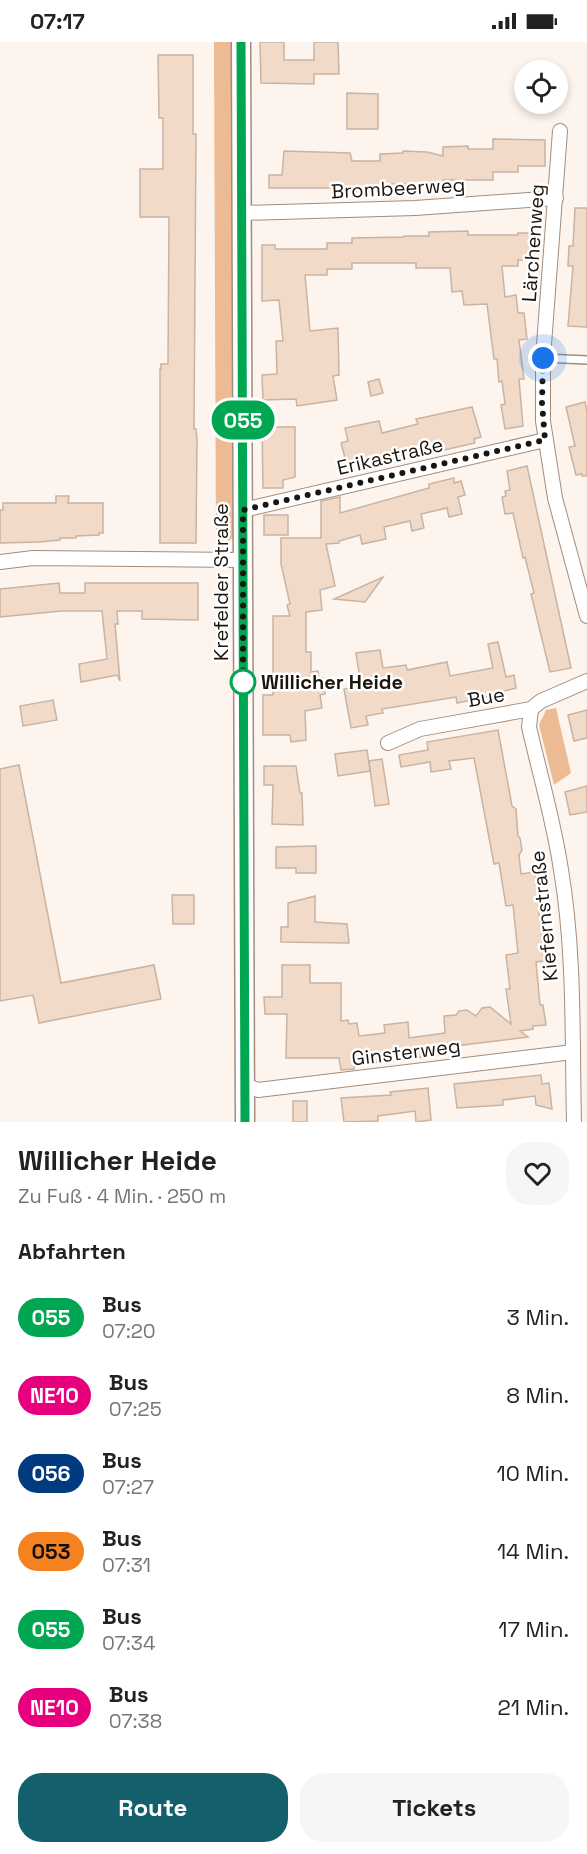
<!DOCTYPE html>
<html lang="de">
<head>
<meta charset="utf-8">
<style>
  :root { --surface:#fff; --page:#f6f6f6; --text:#222; --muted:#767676; --accent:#13606c }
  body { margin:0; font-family:"Space Grotesk",sans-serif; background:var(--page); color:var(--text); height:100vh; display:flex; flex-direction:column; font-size:22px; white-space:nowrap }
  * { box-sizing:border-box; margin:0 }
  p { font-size:20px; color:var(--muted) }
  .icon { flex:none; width:33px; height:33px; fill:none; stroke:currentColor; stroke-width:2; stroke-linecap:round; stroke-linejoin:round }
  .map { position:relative; height:1080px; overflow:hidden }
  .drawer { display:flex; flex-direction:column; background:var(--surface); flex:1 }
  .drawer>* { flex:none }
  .badge { padding:0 12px; border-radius:20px; font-size:21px; line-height:39px }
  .fabs { position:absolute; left:514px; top:18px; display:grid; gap:12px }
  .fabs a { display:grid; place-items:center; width:54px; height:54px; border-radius:50%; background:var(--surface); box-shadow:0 3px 9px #0003; font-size:30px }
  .you { position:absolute; width:30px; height:30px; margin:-15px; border:4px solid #fff; border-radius:50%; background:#1a73e8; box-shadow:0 0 0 9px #1a73e833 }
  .map>.badge { position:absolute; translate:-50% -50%; box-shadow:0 0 0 3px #fff }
  h2 { padding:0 18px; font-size:22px; line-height:54px }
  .round { display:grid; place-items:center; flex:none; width:63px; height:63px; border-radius:24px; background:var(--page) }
  .headline { display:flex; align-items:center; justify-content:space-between; height:102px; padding:0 18px }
  h1 { font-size:28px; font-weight:700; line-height:45px }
  .button { display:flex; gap:12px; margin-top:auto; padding:12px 18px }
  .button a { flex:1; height:69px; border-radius:24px; background:var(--accent); color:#fff; font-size:24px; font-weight:700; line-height:69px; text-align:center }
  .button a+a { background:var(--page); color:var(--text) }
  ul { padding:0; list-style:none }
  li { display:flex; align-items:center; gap:18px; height:78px; padding:0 18px }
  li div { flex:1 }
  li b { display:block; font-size:22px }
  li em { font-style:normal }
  li .badge { min-width:66px; font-weight:700; text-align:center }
  .status { display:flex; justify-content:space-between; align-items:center; height:42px; padding:0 30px; background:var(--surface); direction:ltr }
  .status svg { height:16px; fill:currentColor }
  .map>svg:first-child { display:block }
  .green { fill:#ecbb93 }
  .building { fill:#f1dac8; stroke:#c9b3a2; stroke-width:1.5 }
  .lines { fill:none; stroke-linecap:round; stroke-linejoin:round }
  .service-casing { stroke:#a28d7d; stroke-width:10 }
  .minor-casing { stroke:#a28d7d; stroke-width:16 }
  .secondary-casing { stroke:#a28d7d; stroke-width:21 }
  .service { stroke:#fff; stroke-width:7 }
  .minor { stroke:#fff; stroke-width:14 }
  .secondary { stroke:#fff; stroke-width:18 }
  .line-casing { stroke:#fff; stroke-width:14 }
  .line { stroke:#00a651; stroke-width:9 }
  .walk { stroke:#1c150e; stroke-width:6; stroke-dasharray:0 10.8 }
  .stop-dot { fill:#fff; stroke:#00a651; stroke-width:3 }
  .labels { text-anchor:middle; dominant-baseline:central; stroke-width:5; stroke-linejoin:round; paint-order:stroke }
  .street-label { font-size:20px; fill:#1c150e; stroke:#fff }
  .stop-label { font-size:20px; font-weight:bold; fill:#1c150e; stroke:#fff; text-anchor:start }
</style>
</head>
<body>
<div class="status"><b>07:17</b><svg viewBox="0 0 49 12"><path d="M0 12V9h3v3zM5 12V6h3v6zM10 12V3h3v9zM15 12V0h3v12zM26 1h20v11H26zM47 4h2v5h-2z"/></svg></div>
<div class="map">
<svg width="587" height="1080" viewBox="0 0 587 1080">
  <rect width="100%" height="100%" fill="#fdf4ed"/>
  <g class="green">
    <polygon points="214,0 231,0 234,495 216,509"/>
    <polygon points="556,666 571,731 554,743 539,683 546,668"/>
  </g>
  <g class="building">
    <polygon points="260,0 284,0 284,18 314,18 314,0 338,0 339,32 314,32 314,42 261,41"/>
    <polygon points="158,13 193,13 193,92 196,92 194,387 196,387 197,397 196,501 160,501 160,327 161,327 161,322 168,322 169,175 140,175 140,127 163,127 163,76 159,76"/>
    <polygon points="347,51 378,52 378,87 347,87"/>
    <polygon points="493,97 545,98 545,124 518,124 518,130 493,130 493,138 443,138 443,142 391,142 391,144 366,146 269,146 269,133 282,133 284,109 350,111 352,119 380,119 380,112 403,111 403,109 427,110 443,114 443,105 468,104 468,107 493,107"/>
    <polygon points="575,166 587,166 587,285 568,284 573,224 568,224 569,204 573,204"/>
    <polygon points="468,189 468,193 518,193 518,191 532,191 532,218 518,218 518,224 502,224 505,255 516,253 518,271 524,271 527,297 519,298 524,337 519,337 523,384 505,387 501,363 505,362 502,339 499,340 497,317 494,317 487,262 464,263 462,249 452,250 450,226 416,226 416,221 352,221 352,227 327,227 327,233 305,233 310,289 338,286 339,333 333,334 337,358 297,364 296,357 263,358 262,333 277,332 276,299 283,299 279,258 262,259 262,203 275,203 275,207 327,207 327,201 352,201 352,196 404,195 404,194 429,194 429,190"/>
    <polygon points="379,337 383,351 371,354 368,340"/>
    <polygon points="585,360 587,369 587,434 582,434 582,432 576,433 569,405 575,404 566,365"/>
    <polygon points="472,365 481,395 474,397 475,401 400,418 399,414 392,415 392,413 347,423 341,401 348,399 345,386 379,379 382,391 418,382 416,377"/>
    <polygon points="262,385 295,385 295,435 283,438 283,446 263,446"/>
    <polygon points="527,424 571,626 550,630 533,560 531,552 534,551 525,515 523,516 513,471 505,472 502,455 506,454 505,449 510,448 507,429"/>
    <polygon points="454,436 454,441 461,439 465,453 458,455 462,472 449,475 447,466 421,472 424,486 412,489 410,479 384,485 386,497 362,502 360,493 339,499 339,501 326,502 335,544 320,548 322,568 306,570 306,610 311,610 311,630 318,629 319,636 323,636 325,652 320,653 322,666 305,669 306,698 291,700 290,693 263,693 263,653 273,653 273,574 290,574 287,563 290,562 281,522 281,496 321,496 321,459 340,455 340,471 429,446 429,442"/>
    <polygon points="56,454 69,454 68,461 103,461 103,491 99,491 99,493 76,494 76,496 60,496 60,498 39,500 0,501 0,468 3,468 3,461 56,461"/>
    <rect x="264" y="473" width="24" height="20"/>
    <polygon points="383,535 365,560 334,557"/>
    <polygon points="59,541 60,551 85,551 85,541 198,541 198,578 142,577 142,569 117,569 118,582 115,582 120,639 117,633 81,640 79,622 107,617 102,569 61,569 0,575 0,547"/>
    <polygon points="498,600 506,635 514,633 516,646 497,651 497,653 457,661 456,655 382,667 383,671 366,674 368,683 351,686 344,647 361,644 356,611 380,608 383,626 406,623 407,628 447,620 450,634 493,626 488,602"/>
    <polygon points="53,658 57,678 23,684 20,664"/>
    <polygon points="587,668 587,696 574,699 568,673"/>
    <polygon points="498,688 512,764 516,767 518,794 520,796 522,808 519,813 521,832 535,830 544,919 536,920 540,963 543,963 546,983 533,984 533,987 520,989 528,995 439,1006 440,1013 354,1023 354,1027 341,1028 339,1016 286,1016 287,972 265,972 264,955 282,955 282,923 310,923 310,941 341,941 341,979 348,978 349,982 357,981 359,994 385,991 384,983 408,980 409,996 445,991 444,974 456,973 459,969 467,968 476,974 482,966 490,965 511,982 506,947 510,947 506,913 518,911 513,863 506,864 499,821 494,822 474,716 449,719 451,727 431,730 430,720 401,725 399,713 428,708 427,700"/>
    <polygon points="367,708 370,729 338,734 335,712"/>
    <polygon points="382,717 389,762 375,764 369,719"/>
    <polygon points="19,723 61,941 154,923 161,957 39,981 33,953 0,959 0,727"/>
    <polygon points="264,724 296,724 300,751 302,751 303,783 272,782 273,743 264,743"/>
    <polygon points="587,744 587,770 570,773 565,750"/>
    <polygon points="316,804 316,831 296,831 296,826 276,826 276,805"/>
    <polygon points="172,853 194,853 194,882 173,882"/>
    <polygon points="315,854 315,880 347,882 349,901 281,900 281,885 288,885 288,861"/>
    <polygon points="541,1033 542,1042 549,1041 552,1067 536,1063 535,1054 503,1058 503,1063 457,1066 454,1042"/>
    <polygon points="428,1046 431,1078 416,1080 415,1069 378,1074 378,1079 344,1080 341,1056 391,1053 390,1050"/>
    <rect x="293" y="1059" width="14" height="21"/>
  </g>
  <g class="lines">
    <g class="service-casing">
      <polyline id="service" points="543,316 587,318"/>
    </g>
    <g class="minor-casing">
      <g id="minor">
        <polyline points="560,89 543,316 543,379 555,456 587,574"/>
        <polyline points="242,171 415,166 556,156"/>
        <polyline points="243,468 545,398"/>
        <polyline points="0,520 33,516 243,518"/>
        <path d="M531,667L529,685C540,733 554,780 561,828C575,911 572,996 574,1080"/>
        <polyline points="388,701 420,687 531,667 541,659 587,639"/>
        <polyline points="245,1043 258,1048 573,1010"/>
      </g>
    </g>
    <g class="secondary-casing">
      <polyline id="secondary" points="241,0 245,1080"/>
    </g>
    <use href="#service" class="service"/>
    <use href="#minor" class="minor"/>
    <use href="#secondary" class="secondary"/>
  </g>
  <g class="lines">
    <g class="line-casing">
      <polyline id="line" points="241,0 245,1080"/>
    </g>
    <use href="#line" class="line"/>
    <polyline class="walk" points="243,640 243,645 243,468 545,398 542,361 543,316"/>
  </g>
  <circle class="stop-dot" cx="243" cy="640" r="12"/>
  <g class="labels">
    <g class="street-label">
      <text transform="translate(398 146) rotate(-3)">Brombeerweg</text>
      <text transform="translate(533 201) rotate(-86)">Lärchenweg</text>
      <text transform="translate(390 414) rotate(-13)">Erikastraße</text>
      <text transform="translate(221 540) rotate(-90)">Krefelder Straße</text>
      <text transform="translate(486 655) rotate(-10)">Bue</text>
      <text transform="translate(544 874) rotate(-96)">Kiefernstraße</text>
      <text transform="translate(406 1010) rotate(-7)">Ginsterweg</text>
    </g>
    <g class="stop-label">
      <text x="261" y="640">Willicher Heide</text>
    </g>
  </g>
</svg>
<div class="fabs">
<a><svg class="icon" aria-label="locate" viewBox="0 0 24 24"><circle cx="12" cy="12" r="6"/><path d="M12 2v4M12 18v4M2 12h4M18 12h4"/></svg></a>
</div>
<div class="you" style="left:543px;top:316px"></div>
<b class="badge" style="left:243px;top:378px;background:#00a651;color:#fff">055</b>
</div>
<section class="drawer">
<div class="headline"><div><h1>Willicher Heide</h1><p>Zu Fuß · 4 Min. · 250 m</p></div><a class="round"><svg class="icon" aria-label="heart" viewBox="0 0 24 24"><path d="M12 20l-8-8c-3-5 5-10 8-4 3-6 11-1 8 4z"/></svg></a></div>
<h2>Abfahrten</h2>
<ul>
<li><span class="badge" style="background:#00a651;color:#fff">055</span><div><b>Bus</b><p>07:20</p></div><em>3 Min.</em></li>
<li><span class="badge" style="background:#e6007e;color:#fff">NE10</span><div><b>Bus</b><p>07:25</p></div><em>8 Min.</em></li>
<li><span class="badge" style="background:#003b80;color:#fff">056</span><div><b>Bus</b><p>07:27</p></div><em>10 Min.</em></li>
<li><span class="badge" style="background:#f58220;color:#111">053</span><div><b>Bus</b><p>07:31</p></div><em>14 Min.</em></li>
<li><span class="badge" style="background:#00a651;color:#fff">055</span><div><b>Bus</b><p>07:34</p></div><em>17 Min.</em></li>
<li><span class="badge" style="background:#e6007e;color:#fff">NE10</span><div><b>Bus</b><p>07:38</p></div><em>21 Min.</em></li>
</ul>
<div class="button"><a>Route</a><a>Tickets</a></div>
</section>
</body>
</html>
